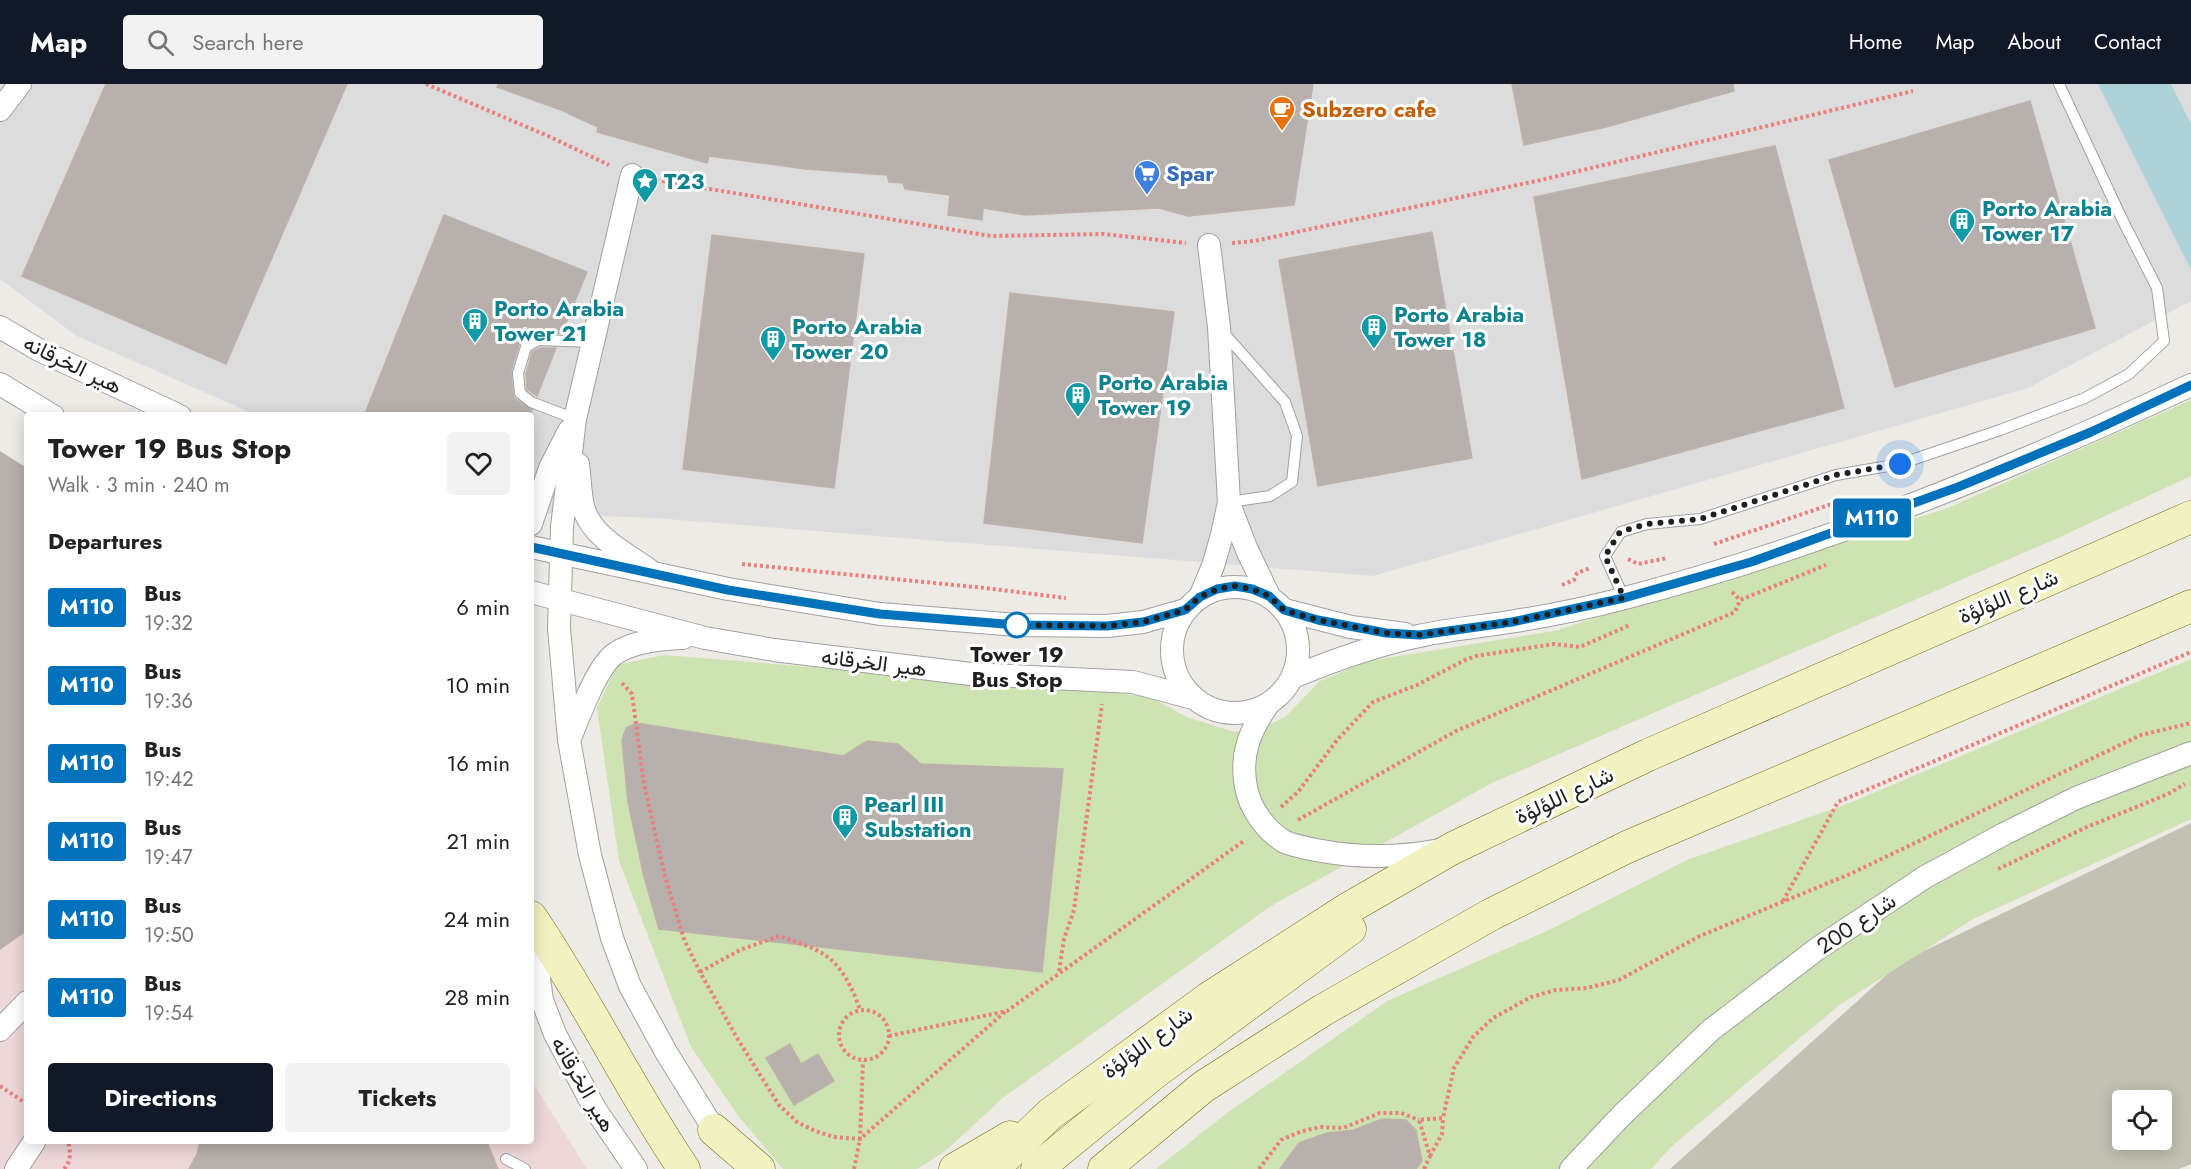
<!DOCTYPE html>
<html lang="en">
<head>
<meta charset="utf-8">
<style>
  :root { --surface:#fff; --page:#f2f2f2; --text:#222; --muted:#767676; --accent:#111827 }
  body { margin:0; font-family:Jost,Vazirmatn,sans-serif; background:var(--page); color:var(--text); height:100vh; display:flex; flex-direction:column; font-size:22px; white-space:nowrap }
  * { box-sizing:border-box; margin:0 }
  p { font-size:20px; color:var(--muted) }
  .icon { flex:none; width:33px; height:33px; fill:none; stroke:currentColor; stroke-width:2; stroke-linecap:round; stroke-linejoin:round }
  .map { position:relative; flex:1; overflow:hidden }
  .sheet { position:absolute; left:24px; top:328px; width:510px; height:732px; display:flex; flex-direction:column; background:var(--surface); border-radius:6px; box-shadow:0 3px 15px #0003 }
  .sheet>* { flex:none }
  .badge { padding:0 12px; border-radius:4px; font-size:21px; line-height:39px }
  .controls { position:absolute; left:2112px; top:1006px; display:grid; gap:12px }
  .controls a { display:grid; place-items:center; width:60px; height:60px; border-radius:6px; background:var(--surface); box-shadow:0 3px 15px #0003; font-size:30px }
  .you { position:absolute; width:30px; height:30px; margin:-15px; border:4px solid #fff; border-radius:50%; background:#1a73e8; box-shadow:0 0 0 9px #1a73e833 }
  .map>.badge { position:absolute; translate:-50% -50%; box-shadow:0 0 0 3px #fff }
  h2 { padding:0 24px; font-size:22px; line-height:54px }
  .round { display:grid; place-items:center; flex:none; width:63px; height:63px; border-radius:6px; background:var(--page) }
  .headline { display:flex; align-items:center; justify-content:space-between; height:102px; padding:0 24px }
  h1 { font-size:28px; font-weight:700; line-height:45px }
  .action { display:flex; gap:12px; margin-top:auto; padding:12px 24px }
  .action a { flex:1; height:69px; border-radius:6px; background:var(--accent); color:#fff; font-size:24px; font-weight:700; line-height:69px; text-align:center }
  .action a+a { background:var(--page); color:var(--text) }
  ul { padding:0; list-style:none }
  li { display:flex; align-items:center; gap:18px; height:78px; padding:0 24px }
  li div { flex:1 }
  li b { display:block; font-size:22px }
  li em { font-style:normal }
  li .badge { min-width:66px; font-weight:700; text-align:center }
  header { display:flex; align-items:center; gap:36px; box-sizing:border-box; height:84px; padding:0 30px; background:var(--accent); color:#fff }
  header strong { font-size:28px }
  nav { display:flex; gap:33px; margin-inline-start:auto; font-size:21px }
  .search { width:420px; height:54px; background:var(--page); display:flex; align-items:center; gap:15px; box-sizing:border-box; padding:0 21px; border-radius:6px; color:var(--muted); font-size:22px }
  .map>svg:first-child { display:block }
  .residential { fill:#dddcdc }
  .commercial { fill:#edd7d8 }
  .construction { fill:#c2c1b3; fill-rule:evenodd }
  .grass { fill:#cee3b2 }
  .water { fill:#acd1d7 }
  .building { fill:#b7b0ac; stroke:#beb2aa; stroke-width:1.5 }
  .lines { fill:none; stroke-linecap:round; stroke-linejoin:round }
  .lane-casing { stroke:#a0a0a0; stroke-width:12 }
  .street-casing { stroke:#a0a0a0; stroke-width:24 }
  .secondary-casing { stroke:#676a12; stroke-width:33 }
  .path { stroke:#ea7f7c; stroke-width:4; stroke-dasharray:3 3; stroke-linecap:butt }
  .lane { stroke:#fff; stroke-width:10 }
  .street { stroke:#fff; stroke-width:22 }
  .secondary { stroke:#f2f1c0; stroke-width:32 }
  .line-casing { stroke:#fff; stroke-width:14 }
  .line { stroke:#0072bc; stroke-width:9 }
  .walk { stroke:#1f1f1f; stroke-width:6; stroke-dasharray:0 10.8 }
  .stop-dot { fill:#fff; stroke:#0072bc; stroke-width:3 }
  .labels { text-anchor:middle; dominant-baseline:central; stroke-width:6; stroke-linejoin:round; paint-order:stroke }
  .food-label { font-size:22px; font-weight:bold; fill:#c56008; stroke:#fff; text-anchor:start }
  .shop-label { font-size:22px; font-weight:bold; fill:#366cbe; stroke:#fff; text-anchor:start }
  .culture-label { font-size:22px; font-weight:bold; fill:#0d838f; stroke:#fff; text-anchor:start }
  .street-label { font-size:22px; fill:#1f1f1f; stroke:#fff }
  .stop-label { font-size:22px; font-weight:bold; fill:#1f1f1f; stroke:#fff }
</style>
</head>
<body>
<header>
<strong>Map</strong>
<div class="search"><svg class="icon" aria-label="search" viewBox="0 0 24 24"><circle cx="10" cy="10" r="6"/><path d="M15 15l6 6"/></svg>Search here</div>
<nav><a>Home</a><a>Map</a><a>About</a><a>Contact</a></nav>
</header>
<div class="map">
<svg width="2191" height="1085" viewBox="0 0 2191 1085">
  <rect width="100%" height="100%" fill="#eeebe6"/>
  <polygon class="residential" points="0,0 2191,0 2191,217 2028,304 1373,492 654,434 531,429 531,332 256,331 77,252 0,195"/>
  <polygon class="commercial" points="0,383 27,397 27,1058 531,1058 531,996 587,1085 0,1085"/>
  <path class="construction" d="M2191,739V1080L2179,1085H1670L1901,878ZM2122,1017H2162V1056H2122Z"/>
  <g class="grass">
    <polygon points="2191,316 2191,392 2060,453 1492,699 1271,822 1004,1013 944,1068 917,1085 783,1085 739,1033 691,963 619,777 597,624 617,581 664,571 1071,604 1150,613 1187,633 1234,648 1260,645 1285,633 1320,597 1368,577 1554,547 1948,424"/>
    <polygon points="2191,575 2191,735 1973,835 1838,922 1671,1063 1651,1085 1156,1085 1227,1029 1387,917 1549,846 1687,776 1847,720"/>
  </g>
  <polygon class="water" points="2098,0 2171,0 2191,40 2191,186"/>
  <g class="building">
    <polygon points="106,0 347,0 226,280 22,192"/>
    <polygon points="498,0 1313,0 1294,121 1188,132 1159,124 1025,131 983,124 982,136 948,131 950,111 905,105 903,99 889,98 887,91 806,85 709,72 707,79 597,48 598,43 561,26 497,3"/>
    <polygon points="1512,0 1733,0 1734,7 1606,43 1524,61"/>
    <polygon points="2030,17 2095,244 1895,303 1829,76"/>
    <polygon points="1775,62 1844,324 1582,395 1534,113"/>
    <polygon points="444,131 587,188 562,249 535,249 519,261 511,287 513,310 515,315 532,326 529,332 364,332"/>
    <polygon points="1432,148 1472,374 1318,402 1279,176"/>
    <polygon points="712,151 864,170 834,404 683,385"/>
    <polygon points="1010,209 1174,228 1142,459 984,439"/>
    <polygon points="540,264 556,264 537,312 527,305 526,290 532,268"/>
    <polygon points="0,368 27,385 27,846 0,865"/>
    <polygon points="636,639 843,672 867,657 898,660 921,680 1063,685 1042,888 659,845 644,793 628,718 622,656 626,644"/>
    <polygon points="790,960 801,980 818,970 834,997 794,1021 766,974"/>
    <polygon points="1382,1035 1406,1036 1416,1046 1422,1077 1416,1085 1280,1085 1299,1059 1327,1049 1354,1046"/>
    <polygon points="200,1058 487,1058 498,1085 189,1085 197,1070"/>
  </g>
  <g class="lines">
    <g class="lane-casing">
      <g id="lane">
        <polyline points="1222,247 1285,318 1297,352 1292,398 1270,412 1229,418"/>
        <polyline points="575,335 531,318 520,309 518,289 526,263 538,256 593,258"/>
        <polyline points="1624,514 1605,472 1621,448 1647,440 1700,435 1836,391 1900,380 2000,346 2085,314 2129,290 2164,257 2157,204 2122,135 2059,0"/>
        <polyline points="506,1075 525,1085"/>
      </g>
    </g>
    <g class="street-casing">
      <g id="street">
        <polyline points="0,26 20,0"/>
        <polyline points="632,91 575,335 562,443 559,544 569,656 590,771 612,854 630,902 666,968 723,1060"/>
        <polyline points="0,243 39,266 180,332"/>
        <polyline points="0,300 53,332"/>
        <path d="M578,380C580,395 580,412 584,426C594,454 625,469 648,485"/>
        <polyline points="1229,420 1247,466 1269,512"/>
        <polyline points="531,440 550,384 569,347"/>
        <polyline points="531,463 728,505 880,530 1017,541 1107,542 1143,538 1185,526"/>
        <circle cx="1235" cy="566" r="63"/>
        <polyline points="531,508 705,554 774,566 971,590 1133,598 1193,614"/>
        <polyline points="1200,513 1213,482 1222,451 1229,418 1219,243 1209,161"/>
        <polyline points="1284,526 1351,543 1405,550"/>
        <path d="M1293,593C1334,576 1376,561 1419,552C1449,545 1479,543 1509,538C1548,532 1588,524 1625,514C1820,463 2009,386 2191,301"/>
        <path d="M1267,622C1249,648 1240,672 1246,703C1250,725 1266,747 1285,758C1295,762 1306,764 1316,766C1357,774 1399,774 1440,766"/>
        <path d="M570,654C579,633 597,581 616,569C634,557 662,555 683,554"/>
        <polyline points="531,838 542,916 555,950 595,1025 636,1085"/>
        <polyline points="0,946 27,918"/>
        <polyline points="16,1085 34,1058"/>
        <polyline points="1571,1085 1622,1031 1711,946 1817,865 1925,793 2004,750 2076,714 2191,669"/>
      </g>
    </g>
    <g class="secondary-casing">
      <g id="secondary">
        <path d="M531,833C586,914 629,1004 684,1085"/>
        <polyline points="714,1046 759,1085"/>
        <polyline points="955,1085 1010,1053"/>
        <polyline points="993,1085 1050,1030 1209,914 1349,824 1453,764 1648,671 2191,433"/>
        <polyline points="1037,1085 1153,990 1350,845"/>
        <polyline points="1104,1085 1203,1003 1323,926 1492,830 1627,763 2191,522"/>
      </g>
    </g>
    <g class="path">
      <polyline points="426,0 548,52 609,81"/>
      <polyline points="656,96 991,152 1104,150 1186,159"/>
      <polyline points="1232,159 1254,157 1541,96 1913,7"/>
      <polyline points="1714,460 1832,420"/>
      <polyline points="1628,475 1638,480 1667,474"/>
      <polyline points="742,480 985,504 1066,514"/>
      <polyline points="1562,501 1574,496 1577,489 1590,484"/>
      <polyline points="1732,508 1740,516 1826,481"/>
      <polyline points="622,599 632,610 644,700 665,792 684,855 700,888 737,954 779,1021 797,1038 815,1047 834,1053 860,1055 1006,927"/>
      <polyline points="1281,723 1298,708 1337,656 1373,618 1417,601 1465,576 1476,572 1554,560 1580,563 1630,541"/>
      <polyline points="1298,736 1456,647 1735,528 1740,516"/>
      <polyline points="1998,785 2087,743 2168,710 2185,700"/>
      <polyline points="1783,817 1838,718 2191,568"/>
      <polyline points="1059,887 1064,855 1074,826 1102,620"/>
      <path d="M700,888L740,866L779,852C793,857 807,861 820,868C841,879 853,905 860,926"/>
      <circle cx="864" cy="951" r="25"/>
      <polyline points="889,952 1007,927 1245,756"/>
      <polyline points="0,1002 24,1018"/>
      <polyline points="1430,1072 1442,1050 1443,1034"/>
      <path d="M64,1085C71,1078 71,1067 68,1058"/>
      <polyline points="854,1085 860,1055 863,977"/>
      <polyline points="1259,1085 1281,1056 1302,1047 1321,1043 1343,1044 1380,1029 1401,1029 1419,1036"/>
      <polyline points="1424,1085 1430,1072 1419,1036 1443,1034 1454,984 1473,953 1493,934 1531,913 1556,906 1587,904 1619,896 1700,852 1850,790 2141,651 2191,639"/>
    </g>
    <use href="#lane" class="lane"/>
    <use href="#street" class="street"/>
    <use href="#secondary" class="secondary"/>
  </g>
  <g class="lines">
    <g class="line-casing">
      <polyline id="line" points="531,463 728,506 880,530 1017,541 1107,542 1143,538 1185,526 1200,513 1217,505 1235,502 1252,505 1269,512 1284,526 1318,536 1386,549 1420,551 1512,538 1624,514 1751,478 1958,403 2091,348 2191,301"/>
    </g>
    <use href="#line" class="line"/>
    <polyline class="walk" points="1017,541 1107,542 1143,538 1185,526 1200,513 1217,505 1235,502 1252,505 1269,512 1284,526 1318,536 1386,549 1420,551 1512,538 1624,514 1605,472 1620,448 1647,440 1700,435 1836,391 1900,380"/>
  </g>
  <defs>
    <g id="cafe-pin" transform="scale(1.35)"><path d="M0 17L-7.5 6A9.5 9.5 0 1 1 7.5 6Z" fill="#e8710a" stroke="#fff"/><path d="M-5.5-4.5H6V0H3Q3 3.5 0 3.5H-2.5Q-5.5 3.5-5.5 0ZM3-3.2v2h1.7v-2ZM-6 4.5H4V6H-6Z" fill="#fff"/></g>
    <g id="supermarket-pin" transform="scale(1.35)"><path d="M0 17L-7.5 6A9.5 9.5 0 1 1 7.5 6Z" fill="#3f7fe0" stroke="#fff"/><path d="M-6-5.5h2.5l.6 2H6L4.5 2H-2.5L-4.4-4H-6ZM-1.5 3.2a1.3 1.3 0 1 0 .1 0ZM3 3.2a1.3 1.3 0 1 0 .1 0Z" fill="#fff"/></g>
    <g id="sight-pin" transform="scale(1.35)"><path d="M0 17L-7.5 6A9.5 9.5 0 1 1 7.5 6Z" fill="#0f9aa8" stroke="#fff"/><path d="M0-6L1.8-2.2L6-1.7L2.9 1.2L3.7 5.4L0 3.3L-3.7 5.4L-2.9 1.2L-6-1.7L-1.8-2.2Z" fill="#fff"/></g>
    <g id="building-pin" transform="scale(1.35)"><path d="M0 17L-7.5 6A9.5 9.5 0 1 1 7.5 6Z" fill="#0f9aa8" stroke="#fff"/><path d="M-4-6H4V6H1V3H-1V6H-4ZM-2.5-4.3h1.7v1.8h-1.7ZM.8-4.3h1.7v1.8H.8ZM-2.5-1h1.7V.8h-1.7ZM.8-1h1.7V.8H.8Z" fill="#fff"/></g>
  </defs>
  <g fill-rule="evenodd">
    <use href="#cafe-pin" x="1282" y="25"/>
    <use href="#supermarket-pin" x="1147" y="89"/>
    <use href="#sight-pin" x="645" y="97"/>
    <use href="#building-pin" x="1962" y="137"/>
    <use href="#building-pin" x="475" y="237"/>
    <use href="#building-pin" x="1374" y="243"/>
    <use href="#building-pin" x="773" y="255"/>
    <use href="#building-pin" x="1078" y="311"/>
    <use href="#building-pin" x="845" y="733"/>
  </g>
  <circle class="stop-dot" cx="1017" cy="541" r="12"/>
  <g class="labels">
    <g class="food-label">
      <text x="1302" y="25">Subzero cafe</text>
    </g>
    <g class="shop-label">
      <text x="1166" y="89">Spar</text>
    </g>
    <g class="culture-label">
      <text x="664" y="97">T23</text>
      <text x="1982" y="124">Porto Arabia<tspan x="1982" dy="25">Tower 17</tspan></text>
      <text x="494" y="224">Porto Arabia<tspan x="494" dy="25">Tower 21</tspan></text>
      <text x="1394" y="230">Porto Arabia<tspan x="1394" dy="25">Tower 18</tspan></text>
      <text x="792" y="242">Porto Arabia<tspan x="792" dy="25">Tower 20</tspan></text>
      <text x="1098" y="298">Porto Arabia<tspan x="1098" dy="25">Tower 19</tspan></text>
      <text x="864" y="720">Pearl III<tspan x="864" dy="25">Substation</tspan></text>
    </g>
    <g class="street-label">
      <text transform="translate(73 280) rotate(26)">هير الخرقانه</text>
      <text transform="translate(2008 512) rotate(-23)">شارع اللؤلؤة</text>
      <text transform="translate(874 578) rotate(7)">هير الخرقانه</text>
      <text transform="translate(1564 711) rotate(-25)">شارع اللؤلؤة</text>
      <text transform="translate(1856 839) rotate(-34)">شارع 200</text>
      <text transform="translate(1147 958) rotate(-36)">شارع اللؤلؤة</text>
      <text transform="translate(584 1000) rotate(60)">هير الخرقانه</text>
    </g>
    <g class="stop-label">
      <text x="1017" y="570">Tower 19<tspan x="1017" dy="25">Bus Stop</tspan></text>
    </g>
  </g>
</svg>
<div class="controls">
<a><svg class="icon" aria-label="locate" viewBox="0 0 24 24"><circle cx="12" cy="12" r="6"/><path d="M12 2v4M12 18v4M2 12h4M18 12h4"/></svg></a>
</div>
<div class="you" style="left:1900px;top:380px"></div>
<b class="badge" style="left:1872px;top:434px;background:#0072bc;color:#fff">M110</b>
<section class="sheet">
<div class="headline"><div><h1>Tower 19 Bus Stop</h1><p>Walk · 3 min · 240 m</p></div><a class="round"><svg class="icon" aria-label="heart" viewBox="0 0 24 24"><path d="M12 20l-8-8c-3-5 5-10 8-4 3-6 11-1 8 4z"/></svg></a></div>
<h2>Departures</h2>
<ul>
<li><span class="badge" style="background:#0072bc;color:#fff">M110</span><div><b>Bus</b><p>19:32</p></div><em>6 min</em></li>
<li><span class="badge" style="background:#0072bc;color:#fff">M110</span><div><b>Bus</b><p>19:36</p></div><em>10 min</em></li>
<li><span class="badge" style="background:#0072bc;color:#fff">M110</span><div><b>Bus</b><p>19:42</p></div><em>16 min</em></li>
<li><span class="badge" style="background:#0072bc;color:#fff">M110</span><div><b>Bus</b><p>19:47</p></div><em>21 min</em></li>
<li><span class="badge" style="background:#0072bc;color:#fff">M110</span><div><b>Bus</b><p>19:50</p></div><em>24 min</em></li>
<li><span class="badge" style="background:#0072bc;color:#fff">M110</span><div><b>Bus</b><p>19:54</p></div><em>28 min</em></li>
</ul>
<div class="action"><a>Directions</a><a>Tickets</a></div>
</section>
</div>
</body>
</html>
